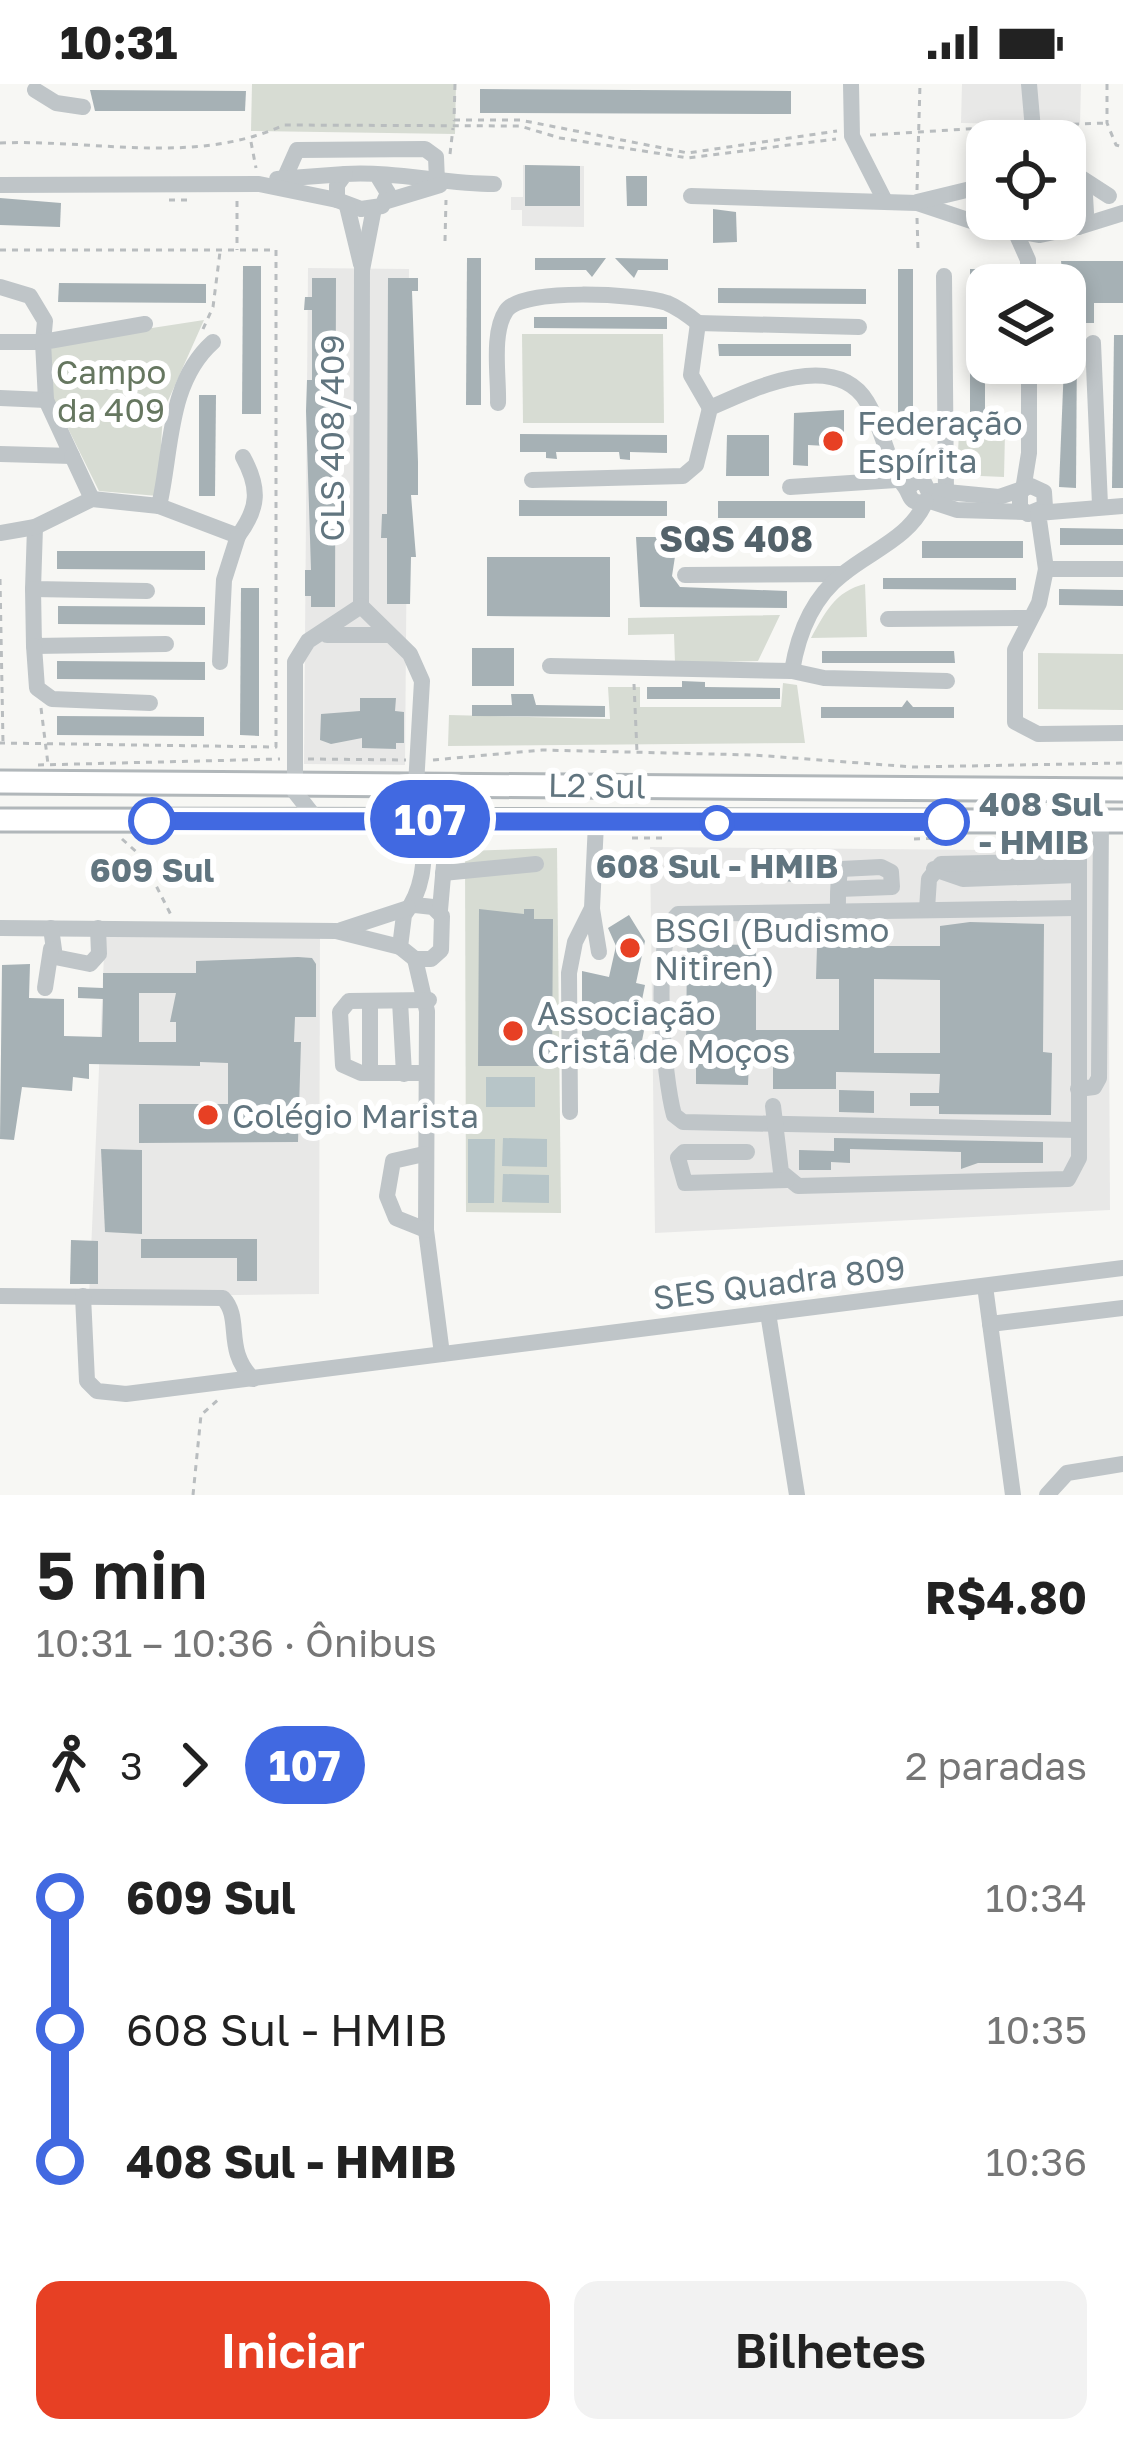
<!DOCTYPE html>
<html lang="pt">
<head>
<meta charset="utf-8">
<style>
  :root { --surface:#fff; --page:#f2f2f2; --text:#222; --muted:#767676; --accent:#e74024 }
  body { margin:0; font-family:"Golos Text",sans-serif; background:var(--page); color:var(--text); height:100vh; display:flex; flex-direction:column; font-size:45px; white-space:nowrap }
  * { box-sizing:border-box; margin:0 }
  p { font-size:39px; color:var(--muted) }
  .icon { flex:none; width:66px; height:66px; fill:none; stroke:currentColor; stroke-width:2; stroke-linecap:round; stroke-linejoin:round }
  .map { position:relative; height:1411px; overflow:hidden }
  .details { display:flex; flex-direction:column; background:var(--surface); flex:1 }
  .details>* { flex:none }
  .badge { padding:0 24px; border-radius:39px; font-size:42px; line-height:78px }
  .tools { position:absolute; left:966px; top:36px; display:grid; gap:24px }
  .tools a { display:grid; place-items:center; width:120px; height:120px; border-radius:24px; background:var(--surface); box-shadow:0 6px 18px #0003; font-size:60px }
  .map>.badge { position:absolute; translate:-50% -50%; box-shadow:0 0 0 6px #fff }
  .legs { display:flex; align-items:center; gap:18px; height:132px; padding:0 36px; font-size:39px }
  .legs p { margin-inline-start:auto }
  .head { display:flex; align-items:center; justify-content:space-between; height:204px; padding:0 36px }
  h1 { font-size:66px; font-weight:600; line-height:90px }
  .action { display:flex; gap:24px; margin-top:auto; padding:24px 36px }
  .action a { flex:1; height:138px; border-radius:24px; background:var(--accent); color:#fff; font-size:48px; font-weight:600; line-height:138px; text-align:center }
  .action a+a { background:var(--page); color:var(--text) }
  ul { padding:0 36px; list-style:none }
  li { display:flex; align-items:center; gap:42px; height:132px; font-size:45px }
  li i { display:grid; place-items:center; width:18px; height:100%; margin:0 15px; background:currentColor }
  li i::after { content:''; width:30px; height:30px; margin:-15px; border:9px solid; border-radius:50%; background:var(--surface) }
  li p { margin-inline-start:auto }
  li:first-child i { background:linear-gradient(#0000 50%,currentColor 0) }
  li:last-child i { background:linear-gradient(currentColor 50%,#0000 0) }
  .status { display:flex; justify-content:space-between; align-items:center; height:84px; padding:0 60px; background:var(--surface); direction:ltr }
  .status svg { height:33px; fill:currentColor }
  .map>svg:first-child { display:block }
  .built { fill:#e8e8e7 }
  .green { fill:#d7dcd3 }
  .water { fill:#b7c5c8 }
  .building { fill:#a6b1b5; fill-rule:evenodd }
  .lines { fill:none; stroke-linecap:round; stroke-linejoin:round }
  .major-casing { stroke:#b1b7ba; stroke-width:27 }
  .path { stroke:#b9bdbf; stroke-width:3; stroke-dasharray:6 6; stroke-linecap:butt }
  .minor { stroke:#bfc5c8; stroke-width:16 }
  .major { stroke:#fff; stroke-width:21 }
  .line-1-casing { stroke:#fff; stroke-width:27 }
  .line-1 { stroke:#4169e1; stroke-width:18 }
  .poi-dot { fill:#e74024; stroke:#fff; stroke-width:4.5 }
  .stop-1-dot { fill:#fff; stroke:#4169e1; stroke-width:6 }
  .labels { text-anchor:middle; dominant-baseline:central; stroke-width:12; stroke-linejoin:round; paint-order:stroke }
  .park-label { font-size:33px; fill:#667760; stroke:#fff }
  .poi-label { font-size:33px; fill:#61757f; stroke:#fff; text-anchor:start }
  .street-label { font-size:33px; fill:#61757f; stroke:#fff }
  .stop-label { font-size:33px; font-weight:bold; fill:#61757f; stroke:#fff }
  .neighbourhood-label { font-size:36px; font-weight:bold; fill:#53626a; stroke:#fff }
</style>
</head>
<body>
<div class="status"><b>10:31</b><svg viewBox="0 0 49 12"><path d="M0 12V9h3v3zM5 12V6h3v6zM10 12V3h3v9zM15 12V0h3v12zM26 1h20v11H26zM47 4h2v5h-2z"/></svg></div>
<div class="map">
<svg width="1123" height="1411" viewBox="0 0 1123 1411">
  <rect width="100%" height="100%" fill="#f7f7f4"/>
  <g class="built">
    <polygon points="962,0 1081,0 1080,41 961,39"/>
    <polygon points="523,81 584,82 584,143 522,142 522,126 511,126 511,113 523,113"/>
    <polygon points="308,184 409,185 405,681 304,680"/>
    <polygon points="650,763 1108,767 1110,1126 655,1149"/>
    <polygon points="105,848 320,852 319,1210 89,1213"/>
  </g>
  <g class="green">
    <polygon points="252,0 456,0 455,50 251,47"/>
    <polygon points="204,236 163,328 158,412 99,407 51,310 48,260"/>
    <polygon points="522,250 663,250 664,339 523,339"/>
    <polygon points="959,347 1005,349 1004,393 957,391"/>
    <path d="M865,500L867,553L811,554C825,529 835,507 865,500Z"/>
    <polygon points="780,531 758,577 675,579 674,550 628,551 628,534"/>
    <polygon points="1038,569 1123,570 1123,626 1038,625"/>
    <polygon points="783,599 797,601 805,659 448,662 449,631 610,635 608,603 640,603 640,623 781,623"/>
    <polygon points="557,764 561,1129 466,1128 465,767"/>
  </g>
  <g class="water">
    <rect x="486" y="993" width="49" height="30"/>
    <polygon points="503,1054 547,1055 547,1083 502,1082"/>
    <polygon points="468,1055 495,1055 494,1119 468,1119"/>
    <polygon points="503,1090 549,1091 549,1119 502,1118"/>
  </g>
  <g class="building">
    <polygon points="480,5 791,7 791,30 480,29"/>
    <polygon points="90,6 246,7 245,27 95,27"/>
    <polygon points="525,81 580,82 580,122 525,122"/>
    <polygon points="626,92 647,92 647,122 627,122"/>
    <polygon points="0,114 61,119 60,143 0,141"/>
    <polygon points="713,125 736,128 737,158 713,159"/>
    <polygon points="467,174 481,174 481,321 466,321"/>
    <polygon points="535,174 606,174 592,193 586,186 535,186"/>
    <polygon points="615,174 668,175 668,186 638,186 634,194"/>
    <polygon points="1061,177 1123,177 1123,219 1094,219 1094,239 1068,239"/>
    <polygon points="243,182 261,182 261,330 242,330"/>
    <polygon points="898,185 913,185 913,333 898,332"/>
    <polygon points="970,185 985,185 985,333 970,332"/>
    <polygon points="312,194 336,194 335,523 311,523 311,512 305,512 305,486 311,486 306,327 307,296 312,296 312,226 304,226 305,213 312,213"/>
    <polygon points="388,194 418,194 418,207 412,207 418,378 418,411 411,411 416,473 411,473 410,520 387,520 387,454 381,454 382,430 387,430"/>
    <polygon points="59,199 206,200 206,219 58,218"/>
    <polygon points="718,204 866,205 866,220 718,219"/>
    <polygon points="534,233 667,233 667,245 534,244"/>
    <polygon points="1114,251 1123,251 1123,404 1112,404"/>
    <polygon points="1065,256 1077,256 1076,404 1059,403"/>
    <polygon points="718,260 851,260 851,272 719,272"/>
    <polygon points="199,311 216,311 215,412 199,412"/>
    <polygon points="844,326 844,363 808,361 808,382 793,381 794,329"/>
    <polygon points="520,350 667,351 667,369 630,368 630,376 620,375 619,368 556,368 557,375 546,374 546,368 520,368"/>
    <polygon points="727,351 769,351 769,392 726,392"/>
    <polygon points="519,416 667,417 667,432 519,432"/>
    <rect x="718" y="417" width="147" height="17"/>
    <polygon points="1060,444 1123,445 1123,461 1060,461"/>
    <polygon points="636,453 678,453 672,492 680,503 787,507 787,524 640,523"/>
    <rect x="922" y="457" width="101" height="17"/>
    <polygon points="57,467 205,467 205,486 57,485"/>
    <polygon points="487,473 610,473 610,533 487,532"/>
    <polygon points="883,494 1016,494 1016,506 883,505"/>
    <polygon points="241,504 259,504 259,652 240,651"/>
    <polygon points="1059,505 1123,506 1123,522 1059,521"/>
    <polygon points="58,522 205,523 205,541 58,540"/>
    <rect x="472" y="564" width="42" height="38"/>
    <polygon points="822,567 954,567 955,579 822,579"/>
    <polygon points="57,577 205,578 205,596 57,595"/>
    <polygon points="682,597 705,598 705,603 780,604 780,615 647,615 647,603 682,603"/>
    <polygon points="511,610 533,610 536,621 605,622 605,633 472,632 472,621 512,621"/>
    <polygon points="360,614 396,614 395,627 404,628 404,659 396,659 396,665 362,664 362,654 331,660 320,656 321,630 360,627"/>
    <polygon points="907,616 913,623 954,623 954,634 821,634 821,623 902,623"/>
    <polygon points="57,632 204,633 204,652 57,651"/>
    <polygon points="785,776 813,779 812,800 783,797"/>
    <polygon points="479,825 524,830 524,825 534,825 534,835 553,835 552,982 478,982"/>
    <polygon points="629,831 645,857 636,899 645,901 638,936 646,937 638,976 582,964 582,887 609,893 616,862 608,844"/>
    <path d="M970,838L1044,840L1043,968L1052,969L1051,1031L939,1030V1022H910V1009H939L940,990L836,988V1005H773V975H749L748,1001L696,1000V974H686L687,860L756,861V946H839V895H816L817,862H940V842ZM874,895L940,896V969H874Z"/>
    <path d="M298,873L312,874L316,880V933H295L294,958H301L298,1058L139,1059V1020H228V979L200,978V982L89,980V995L73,993L72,1007L22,1003L14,1056L0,1055L2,881L30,880L29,914L64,915V952L102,953L103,915L78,914V903L103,904V889H196V877ZM139,909H176L170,938H176V958H139Z"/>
    <polygon points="839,1006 874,1007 874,1029 839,1028"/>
    <polygon points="834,1054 1043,1058 1043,1079 978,1079 961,1085 961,1068 850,1065 850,1079 831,1078 831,1086 799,1086 799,1066 834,1067"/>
    <polygon points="101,1065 142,1066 142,1150 105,1148"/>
    <polygon points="141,1155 257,1155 257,1197 237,1197 237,1174 141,1174"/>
    <polygon points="71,1156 98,1157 98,1200 70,1200"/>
  </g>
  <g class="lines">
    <g class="major-casing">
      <g id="major">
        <polyline points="0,698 1123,706"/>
        <polyline points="0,736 1123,737"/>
      </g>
    </g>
    <g class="path">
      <polyline points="455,0 454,36 520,36 688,69 837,47"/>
      <polyline points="1107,0 1107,39 1116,61 1123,63"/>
      <polyline points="1049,41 1107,39"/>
      <polyline points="870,51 1016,42"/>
      <polyline points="251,58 256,84"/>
      <path d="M0,59C95,55 194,82 284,41L520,42L560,54L688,74L836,55"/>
      <polyline points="450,70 453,44"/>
      <polyline points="917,106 920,0"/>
      <polyline points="169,116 190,116"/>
      <polyline points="237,117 237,166"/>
      <polyline points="917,134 918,165"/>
      <polyline points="445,157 446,116"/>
      <polyline points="0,166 276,166 276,663 0,659"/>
      <polyline points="203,245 213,223 220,168"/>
      <polyline points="0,495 3,659"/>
      <polyline points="634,600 637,668"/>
      <polyline points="41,624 48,680"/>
      <polyline points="308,675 406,676"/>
      <polyline points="433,676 542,666 754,671 913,683 1123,679"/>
      <polyline points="38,681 280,675"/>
      <polyline points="632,754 665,754"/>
      <polyline points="122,755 141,772 171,831"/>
      <polyline points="914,755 946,754"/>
      <polyline points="193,1411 201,1331 220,1314"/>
    </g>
    <g class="minor">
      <polyline points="851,0 852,52 885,117"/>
      <polyline points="1029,0 1034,57"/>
      <polyline points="35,6 56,19 83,23"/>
      <polyline points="1075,90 1109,112"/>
      <path d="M377,91L388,109L382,122L361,125L337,116V101L345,90C395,87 444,100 494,100"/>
      <polyline points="285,93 297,66 425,65 436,73 437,97"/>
      <polyline points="277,95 345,90"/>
      <polyline points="987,100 974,116 983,141 1040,151 1078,143 1086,129 1085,112 1065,94"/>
      <polyline points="0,101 259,100 337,116"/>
      <polyline points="691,112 917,119 983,141"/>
      <polyline points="387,117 440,101"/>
      <polyline points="917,118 983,102"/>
      <polyline points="347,122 361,180"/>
      <polyline points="1078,143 1123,129"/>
      <polyline points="1016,149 1028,176 1028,201"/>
      <polyline points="944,192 946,409"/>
      <polyline points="0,203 30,212 45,237 43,258 0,258"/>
      <polyline points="1093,259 1100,421"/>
      <polyline points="0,314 46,316 43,258 145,240"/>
      <path d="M498,319C499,294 491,249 506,227C521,203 639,210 667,219C679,224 688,231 698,239"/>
      <polyline points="710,324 691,291 698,239 859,243"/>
      <polyline points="0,370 72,372 46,316"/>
      <polyline points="72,372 92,415"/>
      <path d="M532,396L683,392L696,381L710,324C752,305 835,265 867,318C884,346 886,378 905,403C912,413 908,418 924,419L930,411L924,398H914L908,405"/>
      <polyline points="790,403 896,396"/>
      <polyline points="1023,406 1029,369 1029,279"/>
      <polyline points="936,407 999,413 1031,402 1044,408 1045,423 1028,430 1020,424 1020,410"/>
      <polyline points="927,416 957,426 1024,428"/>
      <path d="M159,422L238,452C259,424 260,404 243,373"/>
      <polyline points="1123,422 1038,429 1046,485 1123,485"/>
      <polyline points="35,443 33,505 147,507"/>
      <path d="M0,449L35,443L92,415L159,422C172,367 167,299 213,258"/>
      <polyline points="1046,485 1039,519 1015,566 1015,638 1038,650 1123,649"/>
      <polyline points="685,491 843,490"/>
      <polyline points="33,505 34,562 166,560"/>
      <polyline points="361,522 362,186 374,124"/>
      <polyline points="361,522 410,570 422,597 416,701"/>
      <polyline points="888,535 1030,534"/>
      <polyline points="327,551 387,551"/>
      <polyline points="34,562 37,604 52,615 150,619"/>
      <polyline points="220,578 224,496 238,452"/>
      <path d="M550,582L792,587C798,550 812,514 843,490C872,466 910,454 926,417"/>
      <polyline points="792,587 824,594 947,597"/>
      <polyline points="317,736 295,708 295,578 308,557 361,522"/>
      <polyline points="934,785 963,795 1078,791"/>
      <polyline points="443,789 536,780"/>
      <path d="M415,821L433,823L442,832L441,866L431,875H415L400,863L404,831C426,803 424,772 425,735"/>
      <path d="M1076,824L678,830C650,854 664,995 674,1031L683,1038L1079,1046"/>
      <polyline points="592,825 599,868"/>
      <polyline points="927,825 929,795 941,780 1078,777"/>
      <polyline points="440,826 448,735"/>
      <path d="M838,826C838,813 837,798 841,785L881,783L891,788L892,803L839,805"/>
      <polyline points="0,844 336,847 400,863"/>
      <polyline points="51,844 55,873 90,880 99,870 98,844"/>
      <polyline points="341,846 408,824"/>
      <polyline points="415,875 427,927 426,1146 442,1270"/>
      <polyline points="45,904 51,865"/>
      <polyline points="370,917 370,989"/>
      <polyline points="400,917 404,990"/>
      <polyline points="425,989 361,989 343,981 340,928 349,917 429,916"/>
      <polyline points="1078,1005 1094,1003 1099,994 1101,736"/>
      <polyline points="773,1022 781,1088 798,1102 1068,1095 1079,1074 1079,737"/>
      <polyline points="570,1028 569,889 575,858 592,824 596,739"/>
      <polyline points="747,1068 684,1068 678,1074 685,1099 787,1096"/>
      <polyline points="424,1070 393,1077 387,1112 396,1134 426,1146"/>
      <polyline points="985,1202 1013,1411"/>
      <path d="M0,1212L223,1214C243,1235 223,1265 253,1295"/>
      <polyline points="83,1212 87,1297 97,1307 126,1310 1123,1184"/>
      <polyline points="768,1229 797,1411"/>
      <polyline points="990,1240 1123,1224"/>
      <polyline points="1047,1411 1067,1389 1123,1380"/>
    </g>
    <use href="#major" class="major"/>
  </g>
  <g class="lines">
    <g class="line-1-casing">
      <polyline id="line-1" points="152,737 946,738"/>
    </g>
    <use href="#line-1" class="line-1"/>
  </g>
  <g class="poi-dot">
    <circle cx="833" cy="357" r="12"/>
    <circle cx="630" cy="864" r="12"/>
    <circle cx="513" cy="947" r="12"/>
    <circle cx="208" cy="1031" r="12"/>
  </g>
  <g class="stop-1-dot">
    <circle cx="152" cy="737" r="21"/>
    <circle cx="946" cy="738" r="21"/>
    <circle cx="717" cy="739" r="15"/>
  </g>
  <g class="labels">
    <g class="park-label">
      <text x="111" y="287">Campo<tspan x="111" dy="38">da 409</tspan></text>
    </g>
    <g class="poi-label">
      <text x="857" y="338">Federação<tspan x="857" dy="38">Espírita</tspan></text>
      <text x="654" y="845">BSGI (Budismo<tspan x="654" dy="38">Nitiren)</tspan></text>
      <text x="537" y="928">Associação<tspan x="537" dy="38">Cristã de Moços</tspan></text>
      <text x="232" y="1031">Colégio Marista</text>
    </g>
    <g class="street-label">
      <text transform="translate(331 354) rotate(-90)">CLS 408/409</text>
      <text transform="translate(597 701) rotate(1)">L2 Sul</text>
      <text transform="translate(779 1198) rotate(-7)">SES Quadra 809</text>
    </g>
    <g class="stop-label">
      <text x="979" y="719" text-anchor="start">408 Sul<tspan x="979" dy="38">- HMIB</tspan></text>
      <text x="717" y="781">608 Sul - HMIB</text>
      <text x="152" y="785">609 Sul</text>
    </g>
    <g class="neighbourhood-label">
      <text x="736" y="454">SQS 408</text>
    </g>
  </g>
</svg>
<div class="tools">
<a><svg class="icon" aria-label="locate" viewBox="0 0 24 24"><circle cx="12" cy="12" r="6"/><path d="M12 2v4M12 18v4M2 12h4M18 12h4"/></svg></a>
<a><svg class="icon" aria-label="layers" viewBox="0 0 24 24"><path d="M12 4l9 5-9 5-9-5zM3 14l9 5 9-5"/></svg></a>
</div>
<b class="badge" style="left:430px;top:735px;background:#4169e1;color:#fff">107</b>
</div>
<section class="details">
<div class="head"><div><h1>5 min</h1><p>10:31 – 10:36 · Ônibus</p></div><b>R$4.80</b></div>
<div class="legs"><svg class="icon" aria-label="walk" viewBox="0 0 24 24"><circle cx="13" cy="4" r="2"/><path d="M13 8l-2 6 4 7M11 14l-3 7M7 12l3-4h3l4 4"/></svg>3<svg class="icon" aria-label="forward" viewBox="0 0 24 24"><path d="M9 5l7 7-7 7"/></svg><b class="badge" style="background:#4169e1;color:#fff">107</b><p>2 paradas</p></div>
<ul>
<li><i style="color:#4169e1"></i><b>609 Sul</b><p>10:34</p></li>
<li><i style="color:#4169e1"></i><span>608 Sul - HMIB</span><p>10:35</p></li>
<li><i style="color:#4169e1"></i><b>408 Sul - HMIB</b><p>10:36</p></li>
</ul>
<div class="action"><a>Iniciar</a><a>Bilhetes</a></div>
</section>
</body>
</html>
